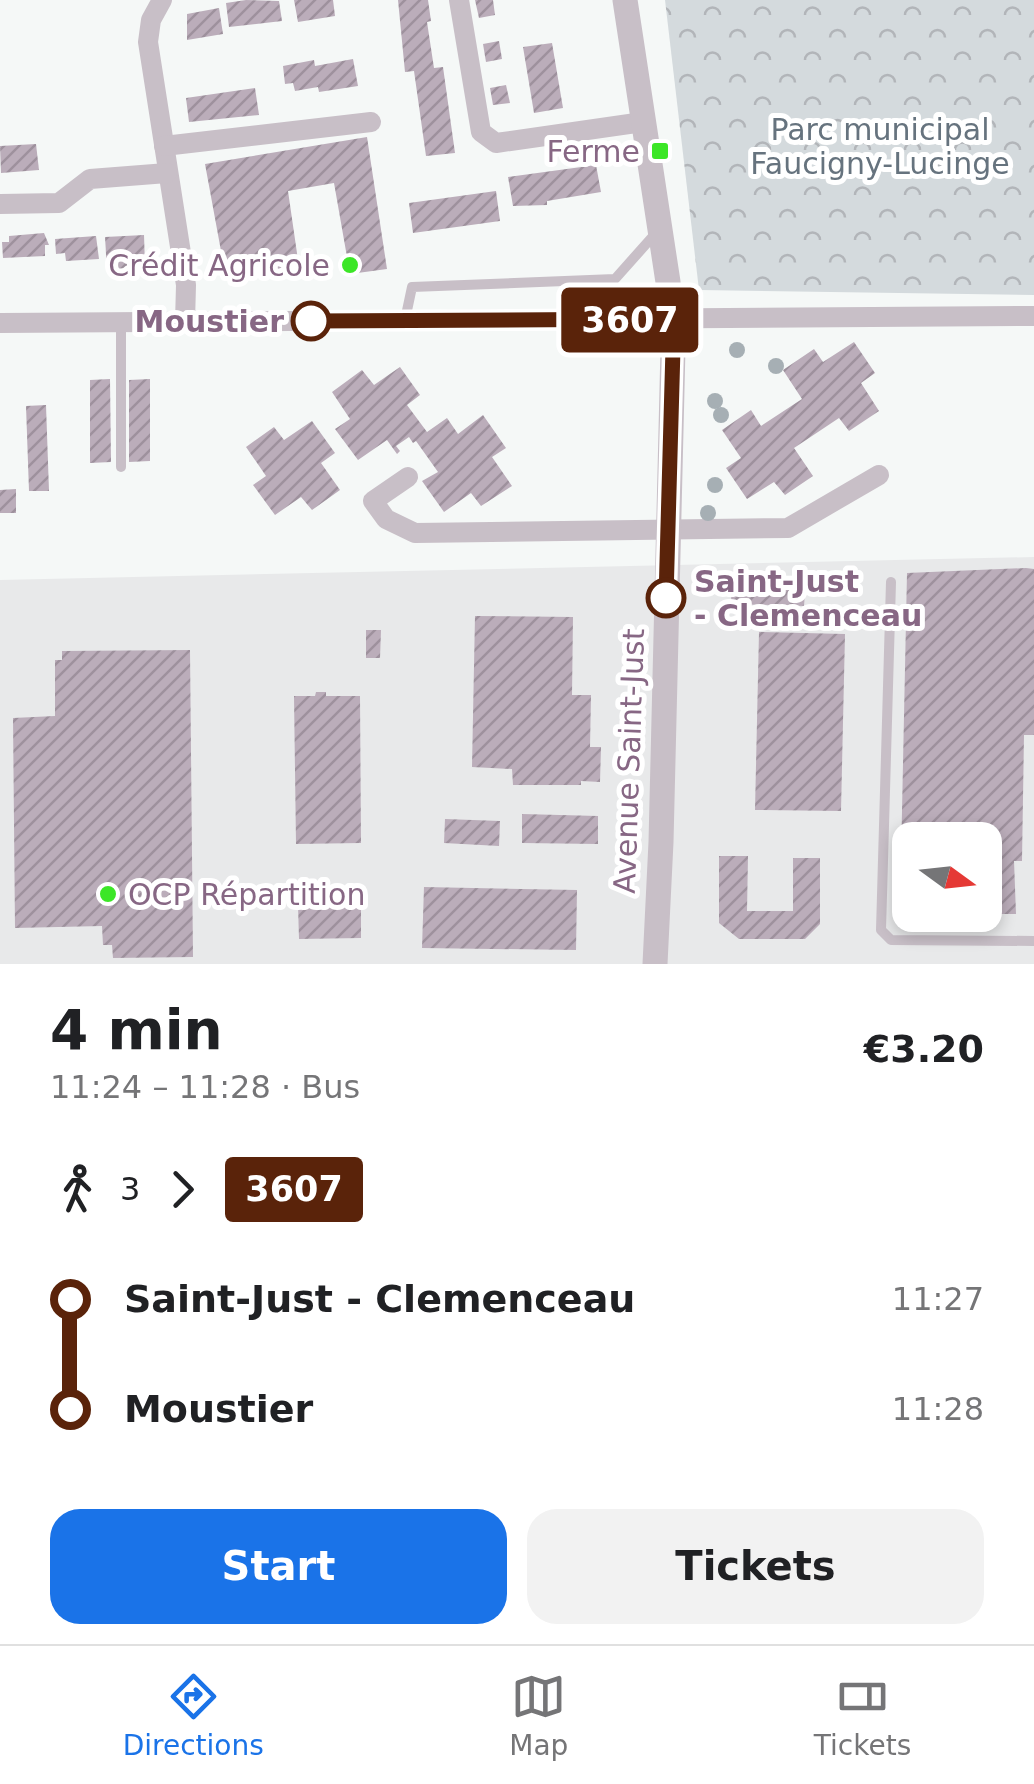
<!DOCTYPE html>
<html lang="en">
<head>
<meta charset="utf-8">
<style>
  :root { --surface:#fff; --page:#f2f2f2; --text:#202124; --muted:#757577; --line:#e0e0e0; --accent:#1a73e8 }
  body { margin:0; font-family:"DejaVu Sans",sans-serif; background:var(--page); color:var(--text); height:100vh; display:flex; flex-direction:column; font-size:38px; white-space:nowrap }
  * { box-sizing:border-box; margin:0 }
  p { font-size:32px; color:var(--muted) }
  .icon { flex:none; width:55px; height:55px; fill:none; stroke:currentColor; stroke-width:2; stroke-linecap:round; stroke-linejoin:round }
  .map { position:relative; height:964px; overflow:hidden }
  .sheet { display:flex; flex-direction:column; background:var(--surface); flex:1 }
  .sheet>* { flex:none }
  .badge { padding:0 20px; border-radius:8px; font-size:35px; line-height:65px }
  .needle { width:65px; rotate:105deg }
  .buttons { position:absolute; left:892px; top:822px; display:grid; gap:20px }
  .buttons a { display:grid; place-items:center; width:110px; height:110px; border-radius:20px; background:var(--surface); box-shadow:0 5px 15px #0003; font-size:50px }
  .map>.badge { position:absolute; translate:-50% -50%; box-shadow:0 0 0 5px #fff }
  .legs { display:flex; align-items:center; gap:15px; height:110px; padding:0 50px; font-size:32px }
  .legs p { margin-inline-start:auto }
  .head { display:flex; align-items:center; justify-content:space-between; height:170px; padding:0 50px }
  h1 { font-size:55px; font-weight:800; line-height:75px }
  .action { display:flex; gap:20px; margin-top:auto; padding:20px 50px }
  .action a { flex:1; height:115px; border-radius:30px; background:var(--accent); color:#fff; font-size:40px; font-weight:800; line-height:115px; text-align:center }
  .action a+a { background:var(--page); color:var(--text) }
  ul { padding:0 50px; list-style:none }
  li { display:flex; align-items:center; gap:35px; height:110px; font-size:38px }
  li i { display:grid; place-items:center; width:15px; height:100%; margin:0 12px; background:currentColor }
  li i::after { content:''; width:25px; height:25px; margin:-12px; border:8px solid; border-radius:50%; background:var(--surface) }
  li p { margin-inline-start:auto }
  li:first-child i { background:linear-gradient(#0000 50%,currentColor 0) }
  li:last-child i { background:linear-gradient(currentColor 50%,#0000 0) }
  .menu { display:flex; justify-content:space-around; align-items:center; height:140px; border-top:2px solid var(--line); background:var(--surface); font-size:28px; color:var(--muted) }
  .menu a { display:grid; justify-items:center; gap:5px }
  .menu .current { color:var(--accent) }
  .map>svg:first-child { display:block }
  .built { fill:#e8e9ea; fill-rule:evenodd }
  .forest { fill:url(#forest-crowns) }
  .building { fill:url(#building-hatch) }
  .lines { fill:none; stroke-linecap:round; stroke-linejoin:round }
  .service { stroke:#c8bfc7; stroke-width:10 }
  .minor { stroke:#c8bfc7; stroke-width:20 }
  .tertiary { stroke:#c8bfc7; stroke-width:25 }
  .tree { fill:#a6afb4 }
  .line-1-casing { stroke:#fff; stroke-width:22 }
  .line-1 { stroke:#5a230a; stroke-width:15 }
  .poi-dot { fill:#3ce627; stroke:#fff; stroke-width:4 }
  .stop-1-dot { fill:#fff; stroke:#5a230a; stroke-width:5 }
  .labels { text-anchor:middle; dominant-baseline:central; stroke-width:10; stroke-linejoin:round; paint-order:stroke }
  .park-label { font-size:30px; fill:#66737e; stroke:#fff }
  .poi-label { font-size:30px; fill:#876784; stroke:#fff; text-anchor:end }
  .stop-label { font-size:30px; font-weight:bold; fill:#876784; stroke:#fff; text-anchor:end }
  .street-label { font-size:30px; fill:#876784; stroke:#fff }
</style>
</head>
<body>
<div class="map">
<svg width="1034" height="964" viewBox="0 0 1034 964">
  <defs>
    <pattern id="forest-crowns" width="20" height="18" patternUnits="userSpaceOnUse" patternTransform="scale(2.5)"><rect width="20" height="18" fill="#d4dadd"/><path d="M2 6a3 3 0 1 1 6 0M12 15a3 3 0 1 1 6 0" fill="none" stroke="#b2b5b9"/></pattern>
    <pattern id="building-hatch" width="6" height="6" patternUnits="userSpaceOnUse" patternTransform="scale(2.5)"><rect width="6" height="6" fill="#bbadba"/><path d="M-1 1l2-2M0 6l6-6M5 7l2-2" fill="none" stroke="#9e919d"/></pattern>
  </defs>
  <rect width="100%" height="100%" fill="#f5f8f7"/>
  <path class="built" d="M1034,557V964H0V580ZM910,840H985V915H910Z"/>
  <polygon class="forest" points="665,0 1034,0 1034,295 699,290"/>
  <g class="building">
    <polygon points="246,0 279,1 282,21 229,27 226,3"/>
    <polygon points="294,0 333,0 335,16 298,22"/>
    <polygon points="398,0 428,0 431,21 427,22 434,68 443,67 455,153 426,156 414,71 405,72"/>
    <polygon points="475,0 493,0 495,15 479,18"/>
    <polygon points="219,8 223,34 187,40 187,14"/>
    <polygon points="499,41 502,59 486,62 483,44"/>
    <polygon points="552,43 563,108 534,113 523,47"/>
    <polygon points="353,59 358,86 319,92 318,87 295,91 293,83 285,84 283,66 314,60 315,66"/>
    <polygon points="506,85 510,103 493,105 490,88"/>
    <polygon points="255,88 259,115 189,122 186,98"/>
    <polygon points="367,137 387,269 350,274 334,183 288,191 299,267 226,278 205,164"/>
    <polygon points="36,144 39,170 1,173 0,146"/>
    <polygon points="596,165 601,192 547,201 547,205 513,206 508,177"/>
    <polygon points="496,191 500,221 413,233 409,203"/>
    <polygon points="44,233 49,245 45,245 45,256 3,258 2,242 9,242 9,236"/>
    <polygon points="144,235 145,267 107,270 105,237"/>
    <polygon points="96,236 99,259 66,261 65,253 56,254 55,239"/>
    <polygon points="854,342 875,373 861,383 879,411 849,431 839,418 794,448 813,476 785,495 774,482 747,499 726,468 741,458 722,430 751,410 761,426 802,399 783,370 814,349 823,362"/>
    <polygon points="400,367 420,395 407,405 427,432 447,418 458,434 483,415 506,448 492,457 512,486 481,506 471,493 444,512 422,481 438,472 416,441 413,443 409,437 396,446 400,451 397,454 387,440 358,460 335,429 350,419 332,392 362,370 374,385"/>
    <polygon points="110,379 111,462 90,463 90,380"/>
    <polygon points="150,379 150,461 129,462 129,380"/>
    <polygon points="46,405 49,491 29,491 26,406"/>
    <polygon points="312,421 335,453 321,463 340,490 312,510 301,497 275,515 253,485 266,476 246,447 274,427 284,440"/>
    <polygon points="16,489 16,513 0,513 0,490"/>
    <polygon points="1026,568 1034,569 1034,735 1024,735 1022,861 1014,861 1016,914 985,914 985,840 910,840 910,859 901,859 907,573"/>
    <polygon points="732,576 806,578 804,606 731,604"/>
    <polygon points="475,616 573,617 572,695 591,695 590,747 601,747 600,782 581,781 581,785 513,785 512,769 472,767"/>
    <polygon points="366,630 381,630 380,658 366,658"/>
    <polygon points="759,632 845,634 841,811 755,810"/>
    <polygon points="190,650 193,957 113,958 112,945 103,945 102,926 15,928 13,718 55,716 55,660 62,660 62,651"/>
    <polygon points="316,692 326,692 326,696 360,696 361,843 296,844 294,696 315,696"/>
    <polygon points="522,814 598,816 598,844 522,843"/>
    <polygon points="445,819 500,821 499,846 444,843"/>
    <polygon points="719,856 748,856 747,911 793,911 793,858 820,858 820,924 805,939 739,939 719,923"/>
    <polygon points="424,887 577,890 576,950 422,948"/>
    <polygon points="361,904 361,938 299,939 298,905"/>
  </g>
  <g class="lines">
    <g class="service">
      <polyline points="405,320 412,287 615,279 655,234"/>
      <polyline points="121,322 121,467"/>
      <polyline points="891,582 881,930 891,940 1034,941"/>
    </g>
    <g class="minor">
      <polyline points="162,0 151,20 148,42 186,285 185,322"/>
      <polyline points="459,0 481,132 496,143 643,122"/>
      <polyline points="164,146 371,122"/>
      <polyline points="0,204 59,203 90,179 167,173"/>
      <polyline points="0,323 1034,316"/>
      <polyline points="408,477 373,501 386,519 415,533 788,528 879,475"/>
    </g>
    <polyline class="tertiary" points="625,0 668,282 673,348 661,842 655,964"/>
  </g>
  <g class="tree">
    <circle cx="737" cy="350" r="8"/>
    <circle cx="776" cy="366" r="8"/>
    <circle cx="715" cy="401" r="8"/>
    <circle cx="721" cy="415" r="8"/>
    <circle cx="715" cy="485" r="8"/>
    <circle cx="708" cy="513" r="8"/>
  </g>
  <g class="lines">
    <g class="line-1-casing">
      <polyline id="line-1" points="311,321 670,319 673,348 666,598"/>
    </g>
    <use href="#line-1" class="line-1"/>
  </g>
  <g class="poi-dot">
    <rect x="650" y="141" width="20" height="20" rx="5"/>
    <circle cx="350" cy="265" r="10"/>
    <circle cx="108" cy="894" r="10"/>
  </g>
  <g class="stop-1-dot">
    <circle cx="311" cy="321" r="18"/>
    <circle cx="666" cy="598" r="18"/>
  </g>
  <g class="labels">
    <g class="park-label">
      <text x="880" y="129">Parc municipal<tspan x="880" dy="34">Faucigny-Lucinge</tspan></text>
    </g>
    <g class="poi-label">
      <text x="640" y="151">Ferme</text>
      <text x="330" y="265">Crédit Agricole</text>
      <text x="128" y="894" text-anchor="start">OCP Répartition</text>
    </g>
    <g class="stop-label">
      <text x="284" y="321">Moustier</text>
      <text x="694" y="581" text-anchor="start">Saint-Just<tspan x="694" dy="34">- Clemenceau</tspan></text>
    </g>
    <g class="street-label">
      <text transform="translate(629 761) rotate(-88)">Avenue Saint-Just</text>
    </g>
  </g>
</svg>
<div class="buttons">
<a><svg class="needle" viewBox="-14 -14 28 28"><path d="M0-13l5 13h-10z" fill="#e53935"/><path d="M0 13l5-13h-10z" fill="#757577"/></svg></a>
</div>
<b class="badge" style="left:630px;top:320px;background:#5a230a;color:#fff">3607</b>
</div>
<section class="sheet">
<div class="head"><div><h1>4 min</h1><p>11:24 – 11:28 · Bus</p></div><b>€3.20</b></div>
<div class="legs"><svg class="icon" aria-label="walk" viewBox="0 0 24 24"><circle cx="13" cy="4" r="2"/><path d="M13 8l-2 6 4 7M11 14l-3 7M7 12l3-4h3l4 4"/></svg>3<svg class="icon" aria-label="forward" viewBox="0 0 24 24"><path d="M9 5l7 7-7 7"/></svg><b class="badge" style="background:#5a230a;color:#fff">3607</b></div>
<ul>
<li><i style="color:#5a230a"></i><b>Saint-Just - Clemenceau</b><p>11:27</p></li>
<li><i style="color:#5a230a"></i><b>Moustier</b><p>11:28</p></li>
</ul>
<div class="action"><a>Start</a><a>Tickets</a></div>
</section>
<nav class="menu">
<a class="current"><svg class="icon" aria-label="directions" viewBox="0 0 24 24"><path d="M12 3l9 9-9 9-9-9zM9 14v-3h6M13 9l2 2-2 2"/></svg>Directions</a>
<a><svg class="icon" aria-label="map" viewBox="0 0 24 24"><path d="M3 6l6-2 6 2 6-2v14l-6 2-6-2-6 2zM9 4v14M15 6v14"/></svg>Map</a>
<a><svg class="icon" aria-label="tickets" viewBox="0 0 24 24"><path d="M3 7h18v10H3zM15 7v10"/></svg>Tickets</a>
</nav>
</body>
</html>
